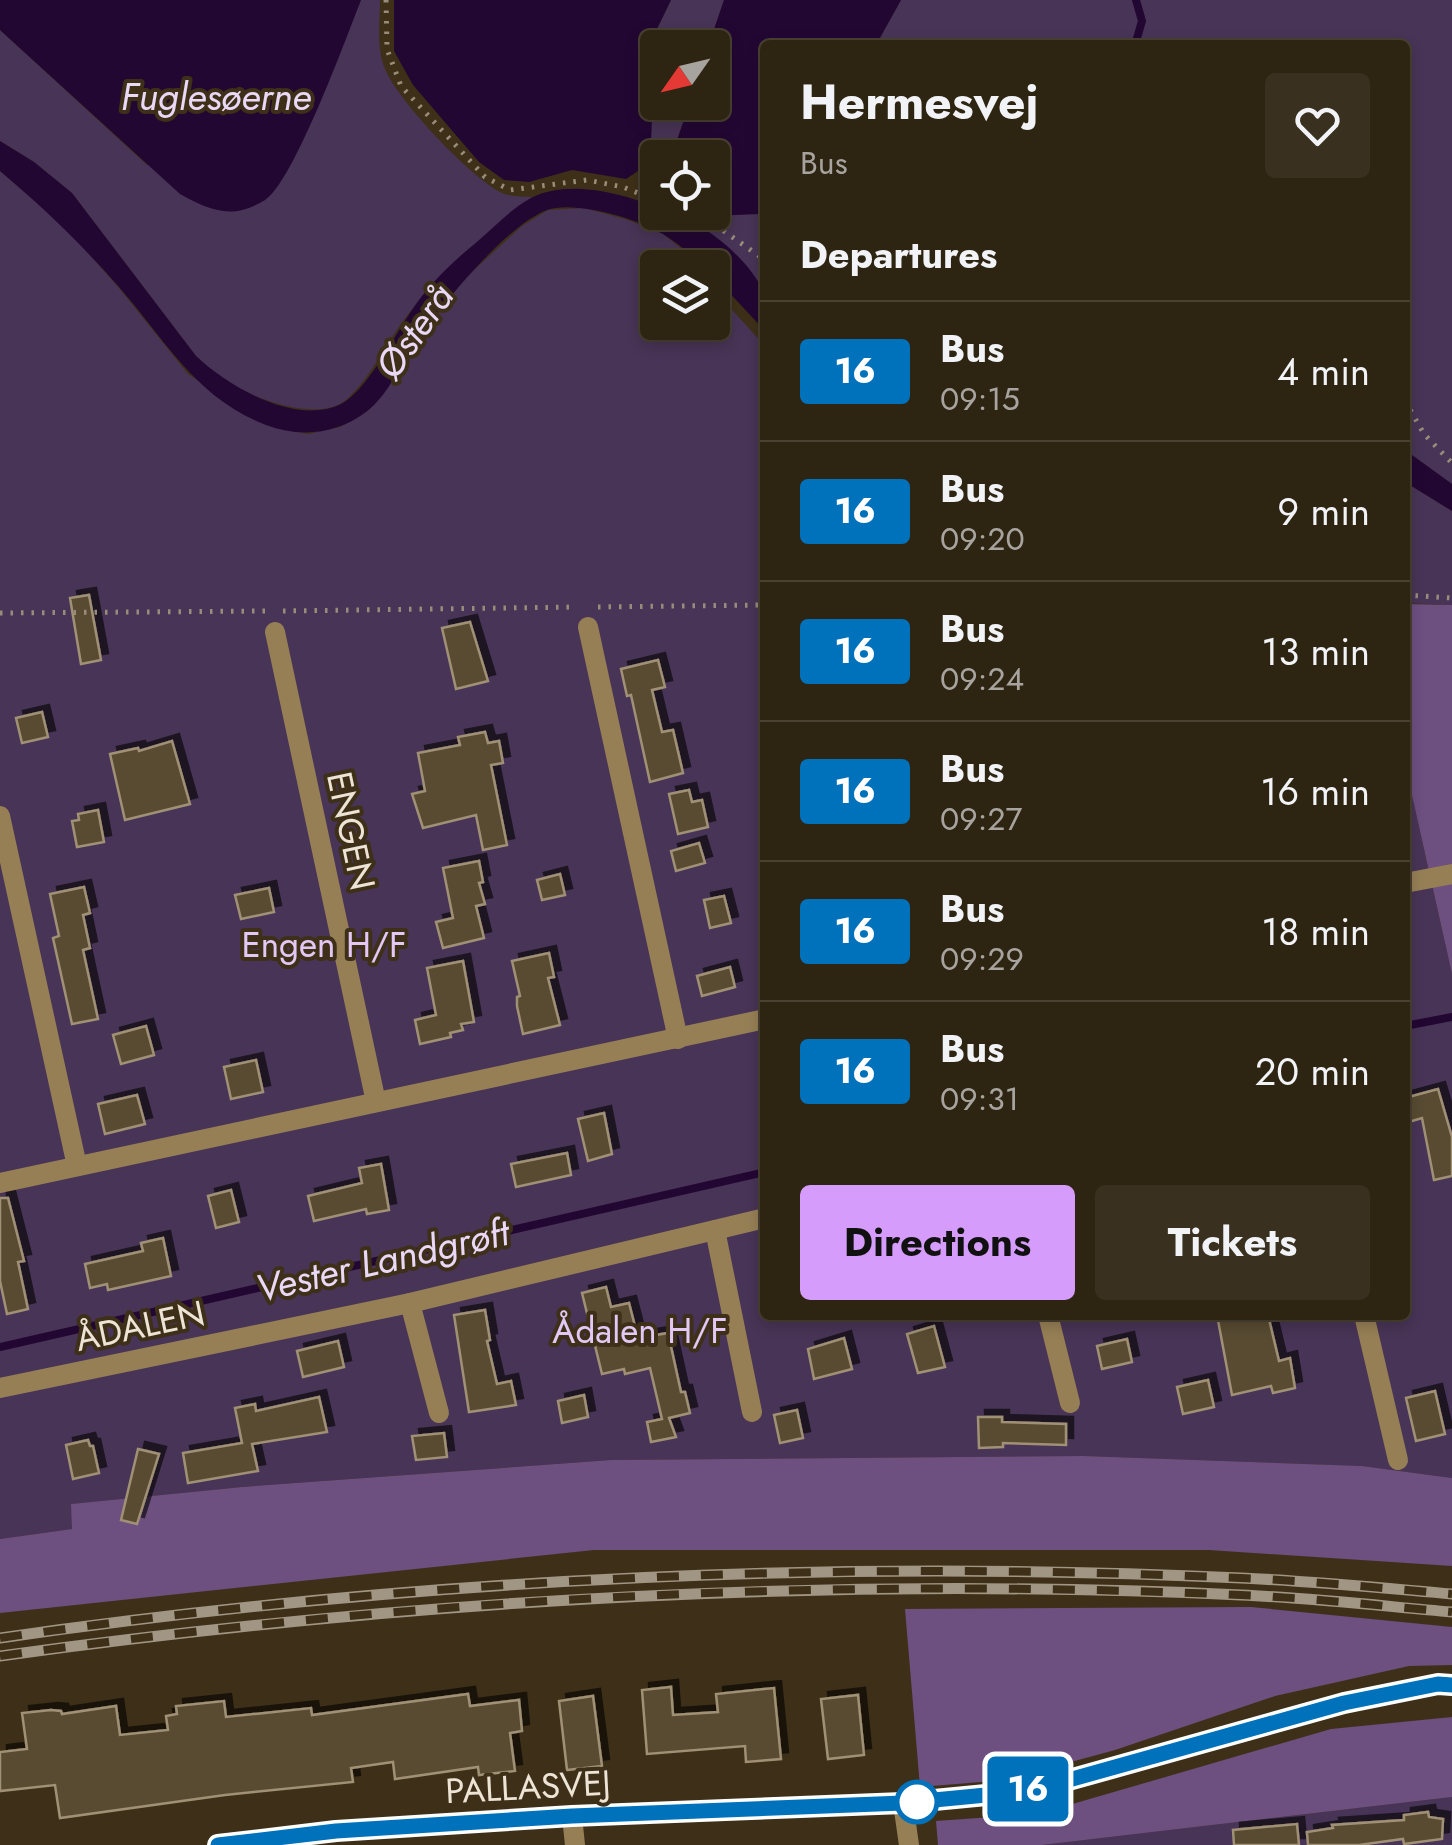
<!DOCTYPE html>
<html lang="en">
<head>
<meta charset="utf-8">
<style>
  :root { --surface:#2e2412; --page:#3a3020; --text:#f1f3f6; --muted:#a7a49f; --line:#494132; --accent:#d59cfb }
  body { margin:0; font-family:Jost,sans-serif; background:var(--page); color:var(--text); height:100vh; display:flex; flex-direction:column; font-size:38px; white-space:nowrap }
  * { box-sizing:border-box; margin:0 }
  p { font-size:32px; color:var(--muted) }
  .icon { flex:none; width:55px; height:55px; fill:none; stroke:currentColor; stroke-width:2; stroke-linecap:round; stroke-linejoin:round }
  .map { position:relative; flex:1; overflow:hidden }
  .drawer { position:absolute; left:760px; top:40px; width:650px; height:1280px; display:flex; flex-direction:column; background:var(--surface); border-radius:10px; box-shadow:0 5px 15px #0003,0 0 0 2px var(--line) }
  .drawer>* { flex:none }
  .badge { padding:0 20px; border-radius:8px; font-size:35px; line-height:65px }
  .needle { width:65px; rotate:236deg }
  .fabs { position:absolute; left:640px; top:30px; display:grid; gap:20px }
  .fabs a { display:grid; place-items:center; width:90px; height:90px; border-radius:10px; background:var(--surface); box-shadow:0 5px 15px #0003,0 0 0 2px var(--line); font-size:50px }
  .map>.badge { position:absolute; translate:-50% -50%; box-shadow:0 0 0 5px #fff }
  h2 { padding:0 40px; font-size:38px; line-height:90px }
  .round { display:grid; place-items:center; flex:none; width:105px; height:105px; border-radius:10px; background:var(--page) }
  .summary { display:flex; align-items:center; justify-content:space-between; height:170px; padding:0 40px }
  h1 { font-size:48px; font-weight:700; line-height:75px }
  .action { display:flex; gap:20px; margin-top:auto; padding:20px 40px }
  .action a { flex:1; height:115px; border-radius:10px; background:var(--accent); color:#111; font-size:40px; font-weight:700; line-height:115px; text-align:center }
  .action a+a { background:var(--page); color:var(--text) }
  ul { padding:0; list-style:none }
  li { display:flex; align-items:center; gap:30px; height:140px; padding:0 40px; border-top:2px solid var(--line) }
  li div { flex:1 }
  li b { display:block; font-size:38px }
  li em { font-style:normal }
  li .badge { min-width:110px; font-weight:700; text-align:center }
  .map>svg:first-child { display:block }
  .green { fill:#483456 }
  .forest { fill:#6d4f80 }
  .water { fill:#230733 }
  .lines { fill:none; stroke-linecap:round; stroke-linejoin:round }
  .stream { stroke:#230733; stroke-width:8 }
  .building { fill:#594b31; stroke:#a09075; stroke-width:2.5; filter:url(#shadow) }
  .path { stroke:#988c7a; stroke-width:5; stroke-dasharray:2.5 8; stroke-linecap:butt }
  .minor { stroke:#967f55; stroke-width:20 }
  .rail-casing { stroke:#a19684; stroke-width:11 }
  .rail { stroke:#3e3018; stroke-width:8; stroke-dasharray:22; stroke-linecap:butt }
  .line-casing { stroke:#fff; stroke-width:22 }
  .line { stroke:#0072bc; stroke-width:15 }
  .stop-dot { fill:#fff; stroke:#0072bc; stroke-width:5 }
  .labels { text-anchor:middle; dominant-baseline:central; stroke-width:8; stroke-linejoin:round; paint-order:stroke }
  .street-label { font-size:35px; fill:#ede4d6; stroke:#3e3018 }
  .park-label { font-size:35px; fill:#e3c8f6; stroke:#3e3018 }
  .water-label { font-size:38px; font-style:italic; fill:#ead8f7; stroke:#3e3018 }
</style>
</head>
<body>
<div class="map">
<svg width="1452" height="1845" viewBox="0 0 1452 1845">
  <defs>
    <filter id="shadow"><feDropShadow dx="7" dy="-7" stdDeviation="0" flood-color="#0009"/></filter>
  </defs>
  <rect width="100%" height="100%" fill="#3e3018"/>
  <g class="green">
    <path d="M361,0H380C380,22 376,48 385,69C398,101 471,178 502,193C511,197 522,196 532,197C491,229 450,268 415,306C389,335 376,372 347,399C322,423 258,400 232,385C218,377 208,367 196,356L72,193L34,162L0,141V30L147,165L292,162Z"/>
    <polygon points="671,0 724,0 708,47 658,48 658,102 690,103 671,157 658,158 657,208 647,203 656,31"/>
    <polygon points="901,0 1452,0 1452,484 1405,450 1405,45 876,45"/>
    <polygon points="0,171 67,229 119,288 188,374 269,426 308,434 340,427 369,410 463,280 522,226 548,210 584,208 628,220 663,234 705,267 658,268 658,322 712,322 713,275 729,290 725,302 765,346 765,1315 1405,1315 1405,764 1452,974 1452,1478 1362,1466 1084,1456 611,1460 242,1487 72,1504 72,1529 0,1539"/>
    <path d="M765,182V293C733,250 717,234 667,213H703L710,216Z"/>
    <polygon points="1405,482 1452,511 1452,605 1405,603"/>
    <polygon points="1452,1797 1452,1845 1042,1845"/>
  </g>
  <g class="forest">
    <polygon points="1405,604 1452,605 1452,974 1405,764"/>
    <polygon points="1084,1456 1362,1466 1452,1478 1452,1566 1209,1550 594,1550 0,1613 0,1539 72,1529 71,1504 242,1487 611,1460"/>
    <polygon points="1251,1607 1452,1627 1452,1665 1409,1666 1275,1696 1115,1750 1005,1780 920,1787 905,1609"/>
    <polygon points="1452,1717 1452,1797 1042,1845 938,1845 936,1821 992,1817 1069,1805 1331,1729"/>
  </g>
  <g class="water">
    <path d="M0,0H361C347,36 293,183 265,200C232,220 211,211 180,194L0,30Z"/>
    <polygon points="394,0 671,0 656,31 650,163 626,179 572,170 529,182 504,180 479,162 413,85 394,51"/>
    <polygon points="724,0 901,0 876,45 765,45 765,182 760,214 710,216 703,213 712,212 712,158 671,157 690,103 712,102 712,48 708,47"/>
    <path d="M0,141L34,162L72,193L196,356C229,387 296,426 341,404C366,392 394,336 410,313C428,285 452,262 478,241C494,227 512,208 531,198C567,179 623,193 657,208L658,212C694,212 749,258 763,291C768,301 765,319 765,331L713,275L712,268L705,267C692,256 678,243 663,234C638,219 575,200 547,210C507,225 443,303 419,338C402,361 389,395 366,412C337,434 300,438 266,425C196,398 166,341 119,287C82,245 43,207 0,171Z"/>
    <polygon points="1405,450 1452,484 1452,511 1405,482"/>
  </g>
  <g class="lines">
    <g class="stream">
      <polyline points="1135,45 1142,21 1136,0"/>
      <polyline points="1405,1026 1452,1017"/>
      <polyline points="0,1347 765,1172"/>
    </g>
  </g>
  <g class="building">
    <polygon points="89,595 101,660 81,664 70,598"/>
    <polygon points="470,622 488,681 456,689 442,628"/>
    <polygon points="658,660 665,687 652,690 662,732 673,730 683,773 650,782 631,695 627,696 621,669"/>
    <polygon points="42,712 48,737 22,743 16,718"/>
    <polygon points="485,732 488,743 499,741 503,763 491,765 507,845 483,850 476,815 423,828 412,794 425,791 418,753 460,745 458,737"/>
    <polygon points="172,741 190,804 125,820 110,754 138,748 139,751"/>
    <polygon points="689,790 692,802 702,800 708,827 678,834 669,794"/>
    <polygon points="98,810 104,842 77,847 72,821 79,820 78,814"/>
    <polygon points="699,843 705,863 676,871 671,851"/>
    <polygon points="479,861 483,882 479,883 485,904 476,906 484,938 443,948 436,922 453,918 443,868"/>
    <polygon points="560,874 565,895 542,900 537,880"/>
    <polygon points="84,887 90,913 83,915 90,948 83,950 98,1019 72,1024 53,938 59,936 50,894"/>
    <polygon points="269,888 274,912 241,919 235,895"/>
    <polygon points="724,896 731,923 710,928 704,900"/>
    <polygon points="549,953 554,977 548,978 560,1025 523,1034 517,1006 517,997 520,996 512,961"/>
    <polygon points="463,961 474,1022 461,1024 463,1030 450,1033 451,1037 420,1044 415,1020 436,1015 427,968"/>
    <polygon points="730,967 735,987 702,996 697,976"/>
    <polygon points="146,1026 154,1055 121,1064 113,1035"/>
    <polygon points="256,1060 263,1092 231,1099 224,1067"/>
    <polygon points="1438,1089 1452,1137 1452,1176 1434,1180 1422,1118 1405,1123 1405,1098"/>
    <polygon points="137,1095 145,1124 105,1134 98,1104"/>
    <polygon points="604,1113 612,1154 588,1161 578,1119"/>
    <polygon points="567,1153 571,1175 516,1187 511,1164"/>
    <polygon points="381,1164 389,1210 367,1214 366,1209 314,1221 308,1196 362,1183 359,1168"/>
    <polygon points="231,1190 239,1222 216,1228 208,1196"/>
    <polygon points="0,1198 8,1198 24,1261 18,1262 28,1309 7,1314 0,1281"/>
    <polygon points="163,1238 171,1276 108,1290 107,1284 90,1288 85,1264 143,1251 141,1243"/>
    <polygon points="606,1287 611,1307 629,1303 638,1338 668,1333 681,1392 685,1392 690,1413 669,1418 676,1437 651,1442 647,1422 662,1419 650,1368 625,1374 624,1369 602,1374 582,1293"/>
    <polygon points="485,1310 490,1340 487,1341 497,1384 511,1381 516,1405 469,1412 454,1315"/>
    <polygon points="1217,1315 1268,1315 1279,1361 1290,1358 1295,1388 1273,1393 1271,1386 1232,1395"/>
    <polygon points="934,1326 945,1367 918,1373 907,1334"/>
    <polygon points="844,1338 852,1369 814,1379 808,1349"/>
    <polygon points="1127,1339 1132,1362 1102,1369 1097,1346"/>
    <polygon points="338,1341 344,1367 303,1377 297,1351"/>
    <polygon points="1208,1380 1214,1407 1183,1414 1177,1387"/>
    <polygon points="1435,1391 1445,1434 1416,1441 1406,1398"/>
    <polygon points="584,1395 588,1417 562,1423 558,1401"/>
    <polygon points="319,1397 327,1432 252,1444 258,1471 188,1483 183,1453 242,1443 235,1408 255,1404 256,1411"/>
    <polygon points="797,1410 803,1438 780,1443 774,1415"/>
    <polygon points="978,1417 1002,1417 1002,1422 1066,1424 1066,1445 1003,1443 1003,1447 979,1448"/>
    <polygon points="444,1433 447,1457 416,1460 412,1436"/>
    <polygon points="88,1440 90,1446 93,1446 99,1473 73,1479 66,1445"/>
    <polygon points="138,1449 159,1454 137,1524 121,1520"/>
    <polygon points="671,1687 673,1715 718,1712 716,1694 774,1688 781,1759 746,1762 745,1746 647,1754 642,1690"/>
    <polygon points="468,1694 470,1706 519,1700 522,1731 510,1733 515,1771 479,1775 478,1767 395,1779 393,1762 351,1768 353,1782 225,1795 60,1818 55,1785 0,1791 0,1752 27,1749 22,1713 51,1710 61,1711 62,1714 116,1706 120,1735 168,1730 166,1716 177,1714 176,1706 224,1701 226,1717 311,1708 312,1715"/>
    <polygon points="858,1695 864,1755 828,1759 821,1699"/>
    <polygon points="593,1696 602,1766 567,1770 559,1701"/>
    <polygon points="1428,1812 1429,1817 1443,1819 1442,1839 1404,1844 1403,1839 1359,1845 1308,1845 1307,1832 1333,1828 1332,1825 1404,1820 1404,1815"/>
    <polygon points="1297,1824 1299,1845 1234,1845 1233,1830"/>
  </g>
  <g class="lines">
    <g class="path">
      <polyline points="386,0 387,49 401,86 485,177 510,190 587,180 623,187 658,201"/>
      <polyline points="686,212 718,227 765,260"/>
      <polyline points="1405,401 1424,434 1452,463"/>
      <polyline points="1405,595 1452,598"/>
      <polyline points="598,607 765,605"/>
      <polyline points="283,611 577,607"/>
      <polyline points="0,613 267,611"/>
    </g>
    <g class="minor">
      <polyline points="588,627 678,1039"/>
      <polyline points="275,632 376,1102"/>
      <polyline points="0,816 77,1166"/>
      <polyline points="1405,883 1452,874"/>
      <polyline points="0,1183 765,1019"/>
      <polyline points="715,1230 752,1412"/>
      <polyline points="410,1303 439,1413"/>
      <polyline points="1048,1315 1070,1403"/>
      <polyline points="1364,1315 1398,1460"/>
      <polyline points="0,1388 410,1303 765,1218"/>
      <polyline points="903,1803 909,1845"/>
      <polyline points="572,1816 575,1845"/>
      <polyline points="218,1845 336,1831 572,1816 903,1803 1007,1793 1058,1783 1345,1703 1438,1684 1452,1685"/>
    </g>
    <g class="rail-casing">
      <g id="rail">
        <path d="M0,1638C411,1579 826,1559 1241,1578C1312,1581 1382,1588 1452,1594"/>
        <path d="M0,1656C415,1599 823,1576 1241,1595C1312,1598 1382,1606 1452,1612"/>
      </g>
    </g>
    <use href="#rail" class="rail"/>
  </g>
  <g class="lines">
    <g class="line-casing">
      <polyline id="line" points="218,1845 336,1831 572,1816 903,1803 1007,1793 1058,1783 1344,1703 1438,1684 1452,1685"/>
    </g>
    <use href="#line" class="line"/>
  </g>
  <circle class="stop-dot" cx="917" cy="1802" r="20"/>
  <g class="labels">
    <g class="street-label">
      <text transform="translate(351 831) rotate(78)">ENGEN</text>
      <text transform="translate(140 1326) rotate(-12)">ÅDALEN</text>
      <text transform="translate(528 1787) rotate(-3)">PALLASVEJ</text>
    </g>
    <g class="park-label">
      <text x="324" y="945">Engen H/F</text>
      <text x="640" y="1331">Ådalen H/F</text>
    </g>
    <g class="water-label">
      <text x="216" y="96">Fuglesøerne</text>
      <text transform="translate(414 331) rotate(-55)">Østerå</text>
      <text transform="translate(382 1260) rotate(-13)">Vester Landgrøft</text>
    </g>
  </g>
</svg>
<div class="fabs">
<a><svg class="needle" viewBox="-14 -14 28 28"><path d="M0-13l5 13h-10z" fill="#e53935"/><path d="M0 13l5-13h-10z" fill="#a7a49f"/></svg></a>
<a><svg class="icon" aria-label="locate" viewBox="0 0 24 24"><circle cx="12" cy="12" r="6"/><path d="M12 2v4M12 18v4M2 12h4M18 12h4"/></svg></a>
<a><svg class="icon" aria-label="layers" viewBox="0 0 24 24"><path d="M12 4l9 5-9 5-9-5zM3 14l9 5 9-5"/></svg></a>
</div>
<b class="badge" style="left:1028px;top:1789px;background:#0072bc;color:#fff">16</b>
<section class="drawer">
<div class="summary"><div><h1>Hermesvej</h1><p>Bus</p></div><a class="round"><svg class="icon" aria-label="heart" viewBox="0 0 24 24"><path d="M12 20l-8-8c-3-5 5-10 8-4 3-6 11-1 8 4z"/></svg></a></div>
<h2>Departures</h2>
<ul>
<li><span class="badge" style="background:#0072bc;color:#fff">16</span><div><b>Bus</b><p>09:15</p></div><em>4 min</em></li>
<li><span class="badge" style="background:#0072bc;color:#fff">16</span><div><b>Bus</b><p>09:20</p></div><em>9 min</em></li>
<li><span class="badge" style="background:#0072bc;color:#fff">16</span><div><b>Bus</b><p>09:24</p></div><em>13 min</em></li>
<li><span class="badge" style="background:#0072bc;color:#fff">16</span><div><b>Bus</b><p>09:27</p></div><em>16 min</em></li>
<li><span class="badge" style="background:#0072bc;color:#fff">16</span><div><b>Bus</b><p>09:29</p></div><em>18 min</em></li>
<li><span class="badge" style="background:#0072bc;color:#fff">16</span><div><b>Bus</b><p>09:31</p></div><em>20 min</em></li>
</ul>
<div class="action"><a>Directions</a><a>Tickets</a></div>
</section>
</div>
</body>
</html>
